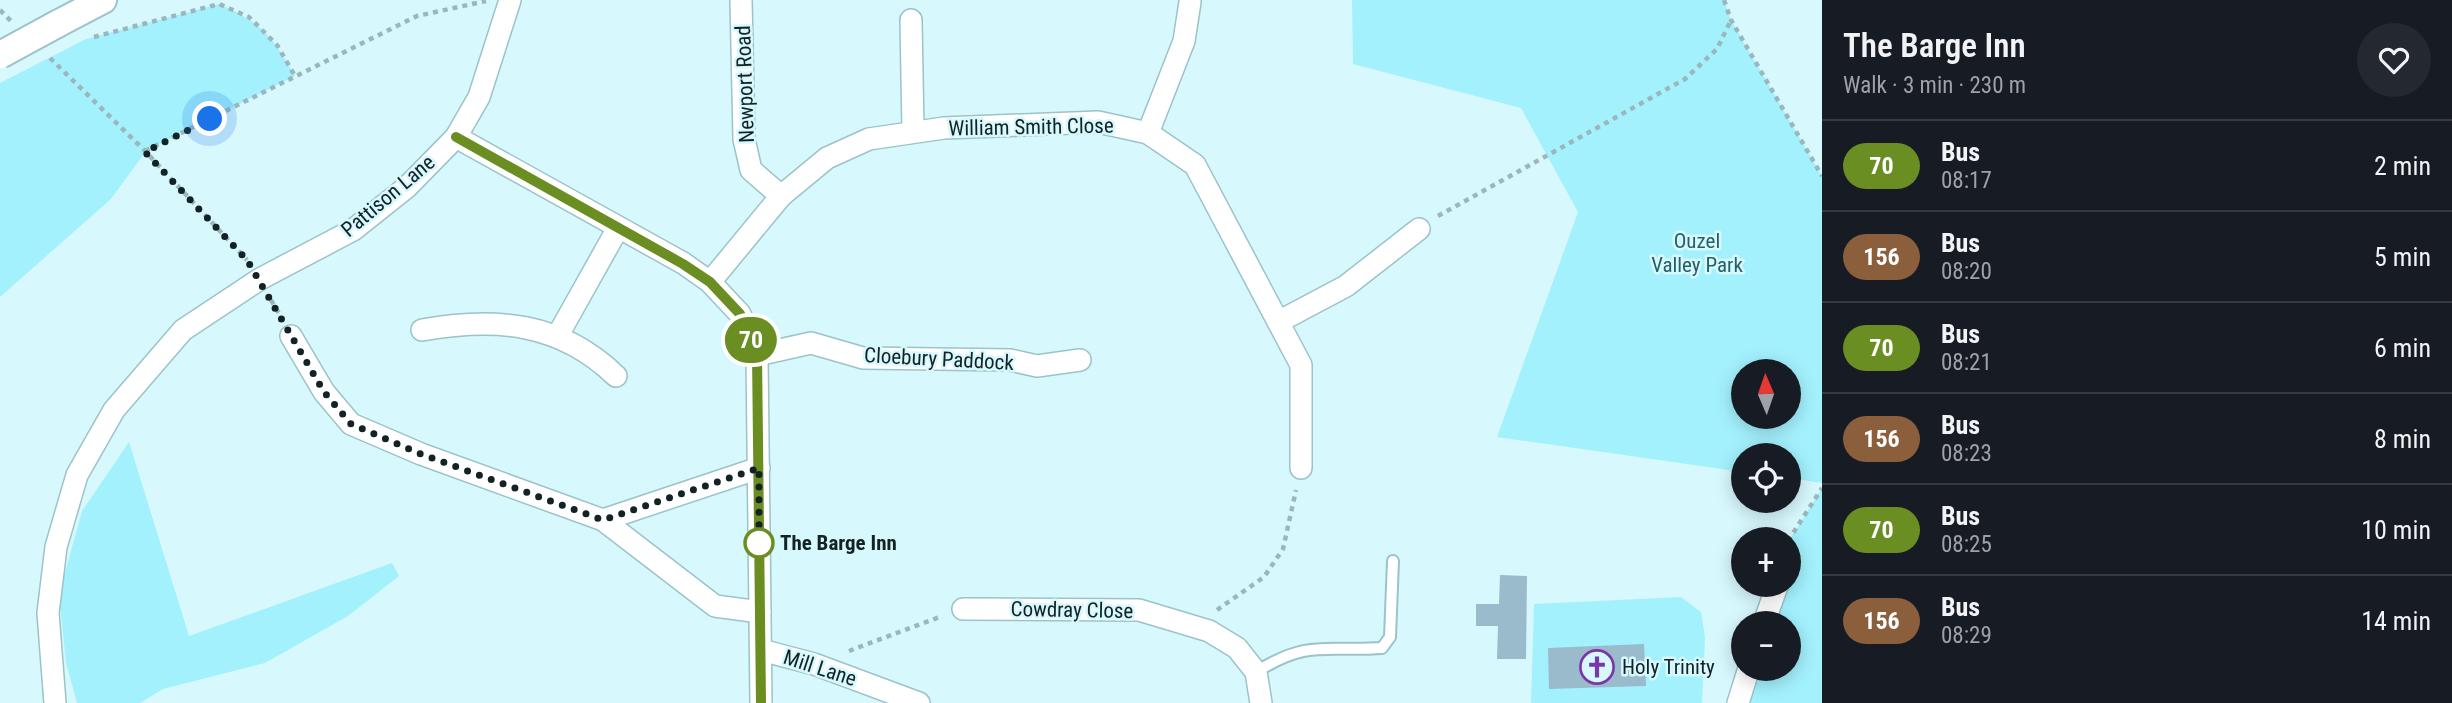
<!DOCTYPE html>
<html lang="en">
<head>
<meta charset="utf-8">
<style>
  :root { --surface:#171b24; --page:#242831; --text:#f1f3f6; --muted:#9ea1a6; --line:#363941 }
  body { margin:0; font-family:"Roboto Condensed",sans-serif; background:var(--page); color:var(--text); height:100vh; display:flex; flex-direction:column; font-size:26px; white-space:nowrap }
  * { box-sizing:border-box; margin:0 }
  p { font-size:23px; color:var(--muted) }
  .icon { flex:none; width:38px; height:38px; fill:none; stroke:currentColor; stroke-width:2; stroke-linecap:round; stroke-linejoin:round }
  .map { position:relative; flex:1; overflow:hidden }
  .panel { display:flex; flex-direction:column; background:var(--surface); width:630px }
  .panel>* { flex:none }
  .badge { padding:0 14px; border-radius:23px; font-size:24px; line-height:46px }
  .needle { width:46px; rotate:358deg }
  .buttons { position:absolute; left:1731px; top:359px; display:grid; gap:14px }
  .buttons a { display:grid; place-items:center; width:70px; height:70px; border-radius:50%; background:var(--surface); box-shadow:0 4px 18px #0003; font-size:35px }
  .you { position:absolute; width:35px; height:35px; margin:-18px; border:5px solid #fff; border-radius:50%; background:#1a73e8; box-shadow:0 0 0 10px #1a73e833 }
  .map>.badge { position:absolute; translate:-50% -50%; box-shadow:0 0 0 4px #fff }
  .round { display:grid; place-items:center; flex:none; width:74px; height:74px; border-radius:37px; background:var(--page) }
  .summary { display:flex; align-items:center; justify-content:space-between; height:119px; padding:0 21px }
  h1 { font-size:33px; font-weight:600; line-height:52px }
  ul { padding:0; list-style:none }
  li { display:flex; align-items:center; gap:21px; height:91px; padding:0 21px; border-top:2px solid var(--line) }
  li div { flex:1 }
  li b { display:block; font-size:26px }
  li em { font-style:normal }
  li .badge { min-width:77px; font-weight:700; text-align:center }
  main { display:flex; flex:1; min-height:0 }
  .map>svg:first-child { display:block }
  .green { fill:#a3f1fd; fill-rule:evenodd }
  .building { fill:#9bc }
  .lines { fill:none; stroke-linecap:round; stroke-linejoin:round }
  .service-casing { stroke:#9bc3c9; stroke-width:14 }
  .minor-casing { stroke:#9bc3c9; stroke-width:24 }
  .tertiary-casing { stroke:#9bc3c9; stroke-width:30 }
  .path { stroke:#9bb7bb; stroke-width:4.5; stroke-dasharray:5 5; stroke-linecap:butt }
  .service { stroke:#fff; stroke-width:10 }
  .minor { stroke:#fff; stroke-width:21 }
  .tertiary { stroke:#fff; stroke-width:26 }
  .tertiary-bridge-casing { stroke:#9bc3c9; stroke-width:30; stroke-linecap:butt }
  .tertiary-bridge { stroke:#fff; stroke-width:26 }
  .line-casing { stroke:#fff; stroke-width:16 }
  .line { stroke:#6b8e23; stroke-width:10 }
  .walk { stroke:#132225; stroke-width:7; stroke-dasharray:0 12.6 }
  .stop-dot { fill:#fff; stroke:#6b8e23; stroke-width:3.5 }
  .labels { text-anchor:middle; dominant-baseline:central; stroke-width:5; stroke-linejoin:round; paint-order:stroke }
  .street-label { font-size:21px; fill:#132225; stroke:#d7f8fd }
  .park-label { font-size:21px; fill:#256069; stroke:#d7f8fd }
  .stop-label { font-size:21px; font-weight:bold; fill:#132225; stroke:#d7f8fd; text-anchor:start }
  .poi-label { font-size:21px; fill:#132225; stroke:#d7f8fd; text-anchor:start }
</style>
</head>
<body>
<main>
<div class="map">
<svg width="1822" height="703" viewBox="0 0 1822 703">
  <rect width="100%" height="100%" fill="#d7f8fd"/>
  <g class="green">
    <path d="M1352,0H1724L1731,20L1822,176V483L1789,478L1788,455H1743V472L1497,437L1578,212L1521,108L1353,64ZM1788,371V416H1743V371Z"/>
    <path d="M219,4C261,22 273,37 295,76L146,151L111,199L0,297V83L86,39Z"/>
    <polygon points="129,442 189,636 392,563 399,576 348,616 265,663 163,689 140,703 77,703 66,663 59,594 82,511"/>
    <polygon points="1822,488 1822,703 1738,703 1749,669 1788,668 1788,623 1764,623 1777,585 1788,584 1789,541"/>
    <polygon points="1681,597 1701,612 1705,637 1702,703 1531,703 1534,604"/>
  </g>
  <g class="building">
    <polygon points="1500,575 1527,576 1526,659 1497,659 1498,626 1476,626 1476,604 1499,604"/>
    <polygon points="1644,644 1646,686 1549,689 1548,648"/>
  </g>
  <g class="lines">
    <g class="service-casing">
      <path id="service" d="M1256,672C1309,639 1325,652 1382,648L1390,637L1393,561"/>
    </g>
    <g class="minor-casing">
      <g id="minor">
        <polyline points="741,0 744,139 751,170 781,196"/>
        <polyline points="911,20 913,131"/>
        <polyline points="1148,133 1184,41 1190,2"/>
        <polyline points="456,137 683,263 710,282 740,314 757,355 761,703"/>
        <polyline points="710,282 781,196 827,158 869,139 944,128 1098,122 1148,133 1195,165 1301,365 1301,468"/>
        <polyline points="1280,321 1346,286 1419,229"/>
        <path d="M422,330C496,317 560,322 616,376"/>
        <polyline points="558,335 618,228"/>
        <polyline points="291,336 324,392 351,424 421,454 603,520 715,606 760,612"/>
        <polyline points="757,355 811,343 863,358 1010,360 1037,366 1080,360"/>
        <polyline points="603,520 759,468"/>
        <polyline points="963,609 1139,610 1209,631 1237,648 1256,672 1261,703"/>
        <polyline points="1764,623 1777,586"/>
        <polyline points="761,650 814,664 919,703"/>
        <polyline points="55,703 48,613 56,547 77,475 114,410 183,330 260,279 353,230 407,187 456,137 479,97 510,0"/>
        <polyline points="1738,703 1749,668"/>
      </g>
    </g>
    <g class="tertiary-casing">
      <polyline id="tertiary" points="59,23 103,0"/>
    </g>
    <g class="path">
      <polyline points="1724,0 1731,20 1822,176"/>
      <polyline points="0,10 11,21"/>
      <polyline points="94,37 219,4 249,17 277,45 295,76"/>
      <polyline points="50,58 145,151 247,260"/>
      <polyline points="145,151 417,16 486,1"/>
      <polyline points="1438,216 1685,79 1717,49 1731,20"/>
      <polyline points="271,300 281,317"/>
      <polyline points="1788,541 1822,488"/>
      <polyline points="1217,610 1264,577 1283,549 1296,490"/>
      <polyline points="849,651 942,616"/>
    </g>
    <use href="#service" class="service"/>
    <use href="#minor" class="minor"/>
    <use href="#tertiary" class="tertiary"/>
    <g class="tertiary-bridge-casing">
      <polyline id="tertiary-bridge" points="0,55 59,23"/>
    </g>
    <use href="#tertiary-bridge" class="tertiary-bridge"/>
  </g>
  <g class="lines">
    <g class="line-casing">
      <polyline id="line" points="456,137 683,264 710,282 740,314 757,355 761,703"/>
    </g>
    <use href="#line" class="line"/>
    <polyline class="walk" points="210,119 145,152 247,260 324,392 351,424 421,454 603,520 759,468 759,543"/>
  </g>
  <defs>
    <g id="church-ring" transform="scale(1.75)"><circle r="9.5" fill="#d7f8fd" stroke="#7c36a9" stroke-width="1.5"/><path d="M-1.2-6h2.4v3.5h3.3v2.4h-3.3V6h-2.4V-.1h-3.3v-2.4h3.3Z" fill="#7c36a9"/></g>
  </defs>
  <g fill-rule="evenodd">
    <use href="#church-ring" x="1597" y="667"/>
  </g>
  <circle class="stop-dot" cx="759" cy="543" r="14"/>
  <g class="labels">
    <g class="street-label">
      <text transform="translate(745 84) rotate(-92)">Newport Road</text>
      <text transform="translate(1031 127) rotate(-1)">William Smith Close</text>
      <text transform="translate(388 196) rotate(-40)">Pattison Lane</text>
      <text transform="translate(939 359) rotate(3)">Cloebury Paddock</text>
      <text transform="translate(1072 610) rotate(1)">Cowdray Close</text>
      <text transform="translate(820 668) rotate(18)">Mill Lane</text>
    </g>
    <g class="park-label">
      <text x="1697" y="241">Ouzel<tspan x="1697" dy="24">Valley Park</tspan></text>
    </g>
    <g class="stop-label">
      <text x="780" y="543">The Barge Inn</text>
    </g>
    <g class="poi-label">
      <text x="1622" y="667">Holy Trinity</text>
    </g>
  </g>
</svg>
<div class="buttons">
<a><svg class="needle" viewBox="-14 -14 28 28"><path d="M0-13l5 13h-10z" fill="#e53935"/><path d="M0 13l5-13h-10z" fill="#9ea1a6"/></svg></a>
<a><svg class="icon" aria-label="locate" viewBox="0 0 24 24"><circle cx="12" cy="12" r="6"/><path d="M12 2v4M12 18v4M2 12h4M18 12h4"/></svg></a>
<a>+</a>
<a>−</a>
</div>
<div class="you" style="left:210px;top:119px"></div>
<b class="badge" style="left:751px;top:340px;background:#6b8e23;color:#fff">70</b>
</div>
<section class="panel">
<div class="summary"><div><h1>The Barge Inn</h1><p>Walk · 3 min · 230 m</p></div><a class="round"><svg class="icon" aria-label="heart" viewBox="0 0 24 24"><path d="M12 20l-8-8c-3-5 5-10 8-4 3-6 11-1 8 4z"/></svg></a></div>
<ul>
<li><span class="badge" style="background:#6b8e23;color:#fff">70</span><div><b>Bus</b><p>08:17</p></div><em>2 min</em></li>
<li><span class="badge" style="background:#8b5e3c;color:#fff">156</span><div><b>Bus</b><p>08:20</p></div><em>5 min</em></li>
<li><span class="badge" style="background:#6b8e23;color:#fff">70</span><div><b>Bus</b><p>08:21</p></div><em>6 min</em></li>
<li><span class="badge" style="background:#8b5e3c;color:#fff">156</span><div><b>Bus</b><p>08:23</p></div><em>8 min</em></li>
<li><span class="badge" style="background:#6b8e23;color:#fff">70</span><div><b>Bus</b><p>08:25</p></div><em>10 min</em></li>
<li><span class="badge" style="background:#8b5e3c;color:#fff">156</span><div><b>Bus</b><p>08:29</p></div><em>14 min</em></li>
</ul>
</section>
</main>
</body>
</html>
